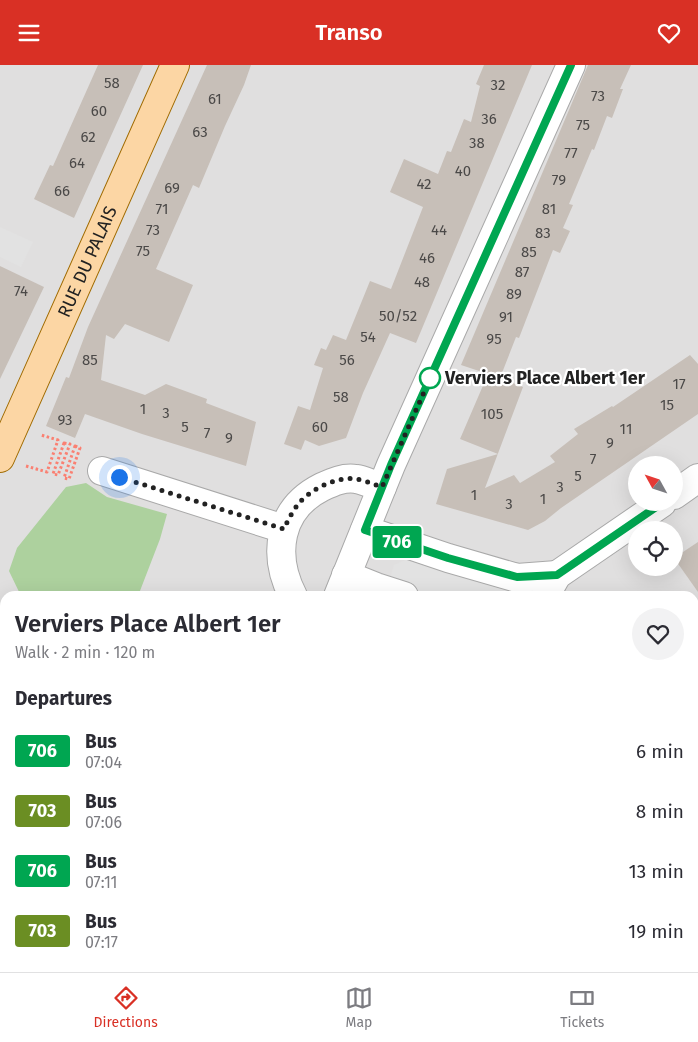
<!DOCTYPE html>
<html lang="en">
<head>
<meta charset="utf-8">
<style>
  :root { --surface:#fff; --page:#f2f2f3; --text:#2b2b33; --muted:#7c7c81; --line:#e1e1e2; --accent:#d93025 }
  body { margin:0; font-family:"Fira Sans",sans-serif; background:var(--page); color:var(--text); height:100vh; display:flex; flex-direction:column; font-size:19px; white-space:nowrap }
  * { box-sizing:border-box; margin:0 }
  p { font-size:16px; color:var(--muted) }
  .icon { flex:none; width:28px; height:28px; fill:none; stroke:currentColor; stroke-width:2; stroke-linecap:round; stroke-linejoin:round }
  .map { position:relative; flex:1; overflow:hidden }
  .sheet { position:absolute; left:0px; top:526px; width:699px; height:381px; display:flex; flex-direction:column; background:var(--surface); border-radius:15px 15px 0 0; box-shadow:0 5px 20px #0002 }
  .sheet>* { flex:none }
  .badge { padding:0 10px; border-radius:4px; font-size:18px; line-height:32px }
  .needle { width:32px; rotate:310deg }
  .controls { position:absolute; left:628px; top:391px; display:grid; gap:10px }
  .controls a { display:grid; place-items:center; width:55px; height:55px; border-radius:50%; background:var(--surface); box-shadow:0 5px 20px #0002; font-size:25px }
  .you { position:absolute; width:25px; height:25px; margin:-12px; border:4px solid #fff; border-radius:50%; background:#1a73e8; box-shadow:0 0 0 8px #1a73e833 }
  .map>.badge { position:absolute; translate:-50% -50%; box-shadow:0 0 0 2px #fff }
  h2 { padding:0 15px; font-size:19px; line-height:45px }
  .round { display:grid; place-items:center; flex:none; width:52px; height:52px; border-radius:26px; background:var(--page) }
  .overview { display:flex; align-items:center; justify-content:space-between; height:85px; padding:0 15px }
  h1 { font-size:24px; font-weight:600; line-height:38px }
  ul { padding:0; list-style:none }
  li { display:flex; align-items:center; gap:15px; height:60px; padding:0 15px }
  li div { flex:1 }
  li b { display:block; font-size:19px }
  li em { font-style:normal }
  li .badge { min-width:55px; font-weight:700; text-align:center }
  header { display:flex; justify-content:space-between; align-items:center; height:65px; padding:0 15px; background:var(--accent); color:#fff; font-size:22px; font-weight:600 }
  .tabs { display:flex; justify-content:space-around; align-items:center; height:70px; border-top:1px solid var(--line); background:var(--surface); font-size:14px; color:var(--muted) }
  .tabs a { display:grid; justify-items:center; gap:2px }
  .tabs .on { color:var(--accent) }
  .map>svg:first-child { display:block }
  .residential { fill:#e0dfdf; fill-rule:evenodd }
  .forest { fill:#add19e }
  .parking { fill:#e2e2e2 }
  .building { fill:#c7bfb8 }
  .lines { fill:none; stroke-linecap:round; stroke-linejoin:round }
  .minor-casing { stroke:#a9a9a9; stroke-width:30 }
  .major-casing { stroke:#a06b00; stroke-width:30 }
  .path { stroke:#fa8072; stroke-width:3; stroke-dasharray:2.5 2.5; stroke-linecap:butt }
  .minor { stroke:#fff; stroke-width:28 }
  .major { stroke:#fcd6a4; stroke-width:28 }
  .line-casing { stroke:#fff; stroke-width:11 }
  .line { stroke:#00a651; stroke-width:8 }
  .walk { stroke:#222; stroke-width:5; stroke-dasharray:0 9 }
  .stop-dot { fill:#fff; stroke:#00a651; stroke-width:2.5 }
  .labels { text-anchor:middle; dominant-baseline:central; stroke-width:4.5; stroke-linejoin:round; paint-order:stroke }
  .number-label { font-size:15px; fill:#4b4948 }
  .street-label { font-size:18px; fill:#222; stroke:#fff }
  .stop-label { font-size:18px; font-weight:bold; fill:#222; stroke:#fff; text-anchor:start }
</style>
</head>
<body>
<header><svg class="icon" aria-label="menu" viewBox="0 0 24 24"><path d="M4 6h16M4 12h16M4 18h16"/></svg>Transo<svg class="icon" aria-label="heart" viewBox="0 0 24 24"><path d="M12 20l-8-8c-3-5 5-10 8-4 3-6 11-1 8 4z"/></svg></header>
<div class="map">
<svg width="698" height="907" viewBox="0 0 698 907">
  <rect width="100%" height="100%" fill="#f2efe9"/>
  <path class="residential" d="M0,0H698V907H0ZM636,400H674V438H636ZM636,465H674V502H636ZM5,531H694V902H5Z"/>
  <g class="forest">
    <polygon points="86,418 107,432 167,449 160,474 138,531 21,531 9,506 17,483 66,422"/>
    <polygon points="5,660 5,775 0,774 0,713 4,712 0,694 0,666 1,662"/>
    <polygon points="0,790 5,790 5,854 0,842"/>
  </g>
  <g class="parking">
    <polygon points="0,162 33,177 21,202 0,192"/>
    <polygon points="410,493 509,522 512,531 424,531 405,524 390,514 394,500"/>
  </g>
  <g class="building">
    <polygon points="98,0 143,0 74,153 34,134 50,100 53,101"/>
    <polygon points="207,0 251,0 244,20 225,61 199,123 193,120 156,204 193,220 169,277 125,259 114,274 106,270 101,315 145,330 166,319 207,334 206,338 256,357 246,401 142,369 85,349 75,373 46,361 66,312 69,313 88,262"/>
    <polygon points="484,0 532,0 416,278 390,268 363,328 346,373 319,381 305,375 301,385 284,379 298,341 310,345 323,303 314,300 321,283 326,285 333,270 346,275 370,216 391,224 423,142 390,127 404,94 438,109 447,86 451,87 464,54 471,57 480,21 476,19"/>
    <polygon points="588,0 631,0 620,24 623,24 612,53 607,51 594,85 592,84 569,139 573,140 563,163 570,166 560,188 553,185 519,273 516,272 500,313 523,322 485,423 514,410 520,418 555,397 550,391 578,369 574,364 612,341 613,342 690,290 698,299 698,349 561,443 545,456 528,465 436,439 447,404 498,389 460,374 488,309 461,300"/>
    <polygon points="0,201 44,222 0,314"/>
    <polygon points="698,477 698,527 674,493"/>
  </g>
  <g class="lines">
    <g class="minor-casing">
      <g id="minor">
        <polyline points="102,406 284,464"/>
        <polyline points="674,430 698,413"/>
        <polyline points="365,465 448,493 517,513 557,510"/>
        <polyline points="346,510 376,522 404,531"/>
        <path d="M293,531C272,490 278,444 322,422C333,417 344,412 356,414C364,415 373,420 382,422"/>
        <polyline points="338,531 391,400 571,0"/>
        <polyline points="545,531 557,510 662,438"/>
        <polyline points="694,845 698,846"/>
        <polyline points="310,902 312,907"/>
      </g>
    </g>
    <g class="major-casing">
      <g id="major">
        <path id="s1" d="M0,393L175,0"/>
      </g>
    </g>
    <g class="path">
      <polygon points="64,378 70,379 58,410 53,409"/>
      <polygon points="75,381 80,383 69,414 64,413"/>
      <polyline points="26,401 47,407 58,375 41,370"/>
    </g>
    <use href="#minor" class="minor"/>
    <use href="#major" class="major"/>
  </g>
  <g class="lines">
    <g class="line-casing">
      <polyline id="line" points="571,0 391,400 365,465 448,493 517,512 557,510 662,438"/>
    </g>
    <use href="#line" class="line"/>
    <path class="walk" d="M119,412L284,464C288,455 293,445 300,437C312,424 337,411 356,414C364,415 373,419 382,422L432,309L430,313"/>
  </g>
  <circle class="stop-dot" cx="430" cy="313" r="10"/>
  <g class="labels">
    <g class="number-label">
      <text x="112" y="18">58</text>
      <text x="498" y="20">32</text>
      <text x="598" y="31">73</text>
      <text x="215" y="34">61</text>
      <text x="99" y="46">60</text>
      <text x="489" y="54">36</text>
      <text x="583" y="60">75</text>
      <text x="200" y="67">63</text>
      <text x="88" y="72">62</text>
      <text x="477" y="78">38</text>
      <text x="571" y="88">77</text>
      <text x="77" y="98">64</text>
      <text x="463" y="106">40</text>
      <text x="559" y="115">79</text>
      <text x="424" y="119">42</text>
      <text x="172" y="123">69</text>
      <text x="62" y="126">66</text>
      <text x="162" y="144">71</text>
      <text x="549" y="144">81</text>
      <text x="153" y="165">73</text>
      <text x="439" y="165">44</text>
      <text x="543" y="168">83</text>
      <text x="143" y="186">75</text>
      <text x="529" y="187">85</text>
      <text x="427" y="193">46</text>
      <text x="522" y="207">87</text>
      <text x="422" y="217">48</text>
      <text x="21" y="226">74</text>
      <text x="514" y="229">89</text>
      <text x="398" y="251">50/52</text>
      <text x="506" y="252">91</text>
      <text x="368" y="272">54</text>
      <text x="494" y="274">95</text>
      <text x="90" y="295">85</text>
      <text x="347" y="295">56</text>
      <text x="679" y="319">17</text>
      <text x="341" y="332">58</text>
      <text x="667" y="340">15</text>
      <text x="143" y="344">1</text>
      <text x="166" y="348">3</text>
      <text x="492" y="349">105</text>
      <text x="65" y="355">93</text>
      <text x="185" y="362">5</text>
      <text x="320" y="362">60</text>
      <text x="626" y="364">11</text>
      <text x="207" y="368">7</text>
      <text x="229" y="373">9</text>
      <text x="610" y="378">9</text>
      <text x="593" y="394">7</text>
      <text x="578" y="411">5</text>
      <text x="560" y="422">3</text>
      <text x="474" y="430">1</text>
      <text x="543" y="434">1</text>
      <text x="509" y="439">3</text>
    </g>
    <g class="street-label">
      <text stroke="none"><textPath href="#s1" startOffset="215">RUE DU PALAIS</textPath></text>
    </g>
    <g class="stop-label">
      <text x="445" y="313">Verviers Place Albert 1er</text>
    </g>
  </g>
</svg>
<div class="controls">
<a><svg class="needle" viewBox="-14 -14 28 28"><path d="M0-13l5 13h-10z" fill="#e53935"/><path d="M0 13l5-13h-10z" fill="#7c7c81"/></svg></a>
<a><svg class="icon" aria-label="locate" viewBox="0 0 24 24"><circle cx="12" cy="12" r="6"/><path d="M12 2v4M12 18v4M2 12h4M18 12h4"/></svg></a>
</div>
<div class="you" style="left:119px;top:412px"></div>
<b class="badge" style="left:397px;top:477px;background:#00a651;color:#fff">706</b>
<section class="sheet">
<div class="overview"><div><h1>Verviers Place Albert 1er</h1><p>Walk · 2 min · 120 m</p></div><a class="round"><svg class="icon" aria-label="heart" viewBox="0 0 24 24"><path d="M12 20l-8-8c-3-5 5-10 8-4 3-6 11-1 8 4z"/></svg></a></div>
<h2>Departures</h2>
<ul>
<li><span class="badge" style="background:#00a651;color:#fff">706</span><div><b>Bus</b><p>07:04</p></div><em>6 min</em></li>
<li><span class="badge" style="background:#6b8e23;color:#fff">703</span><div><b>Bus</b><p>07:06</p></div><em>8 min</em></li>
<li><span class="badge" style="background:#00a651;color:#fff">706</span><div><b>Bus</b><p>07:11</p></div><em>13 min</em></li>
<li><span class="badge" style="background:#6b8e23;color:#fff">703</span><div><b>Bus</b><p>07:17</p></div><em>19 min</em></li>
</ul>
</section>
</div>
<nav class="tabs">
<a class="on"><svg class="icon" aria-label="directions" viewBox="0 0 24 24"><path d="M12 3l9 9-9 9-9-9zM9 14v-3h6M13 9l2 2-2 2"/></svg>Directions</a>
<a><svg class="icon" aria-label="map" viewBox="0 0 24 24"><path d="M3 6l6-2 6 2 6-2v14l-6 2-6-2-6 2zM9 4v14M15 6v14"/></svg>Map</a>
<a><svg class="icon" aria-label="tickets" viewBox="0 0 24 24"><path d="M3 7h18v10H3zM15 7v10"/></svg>Tickets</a>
</nav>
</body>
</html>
